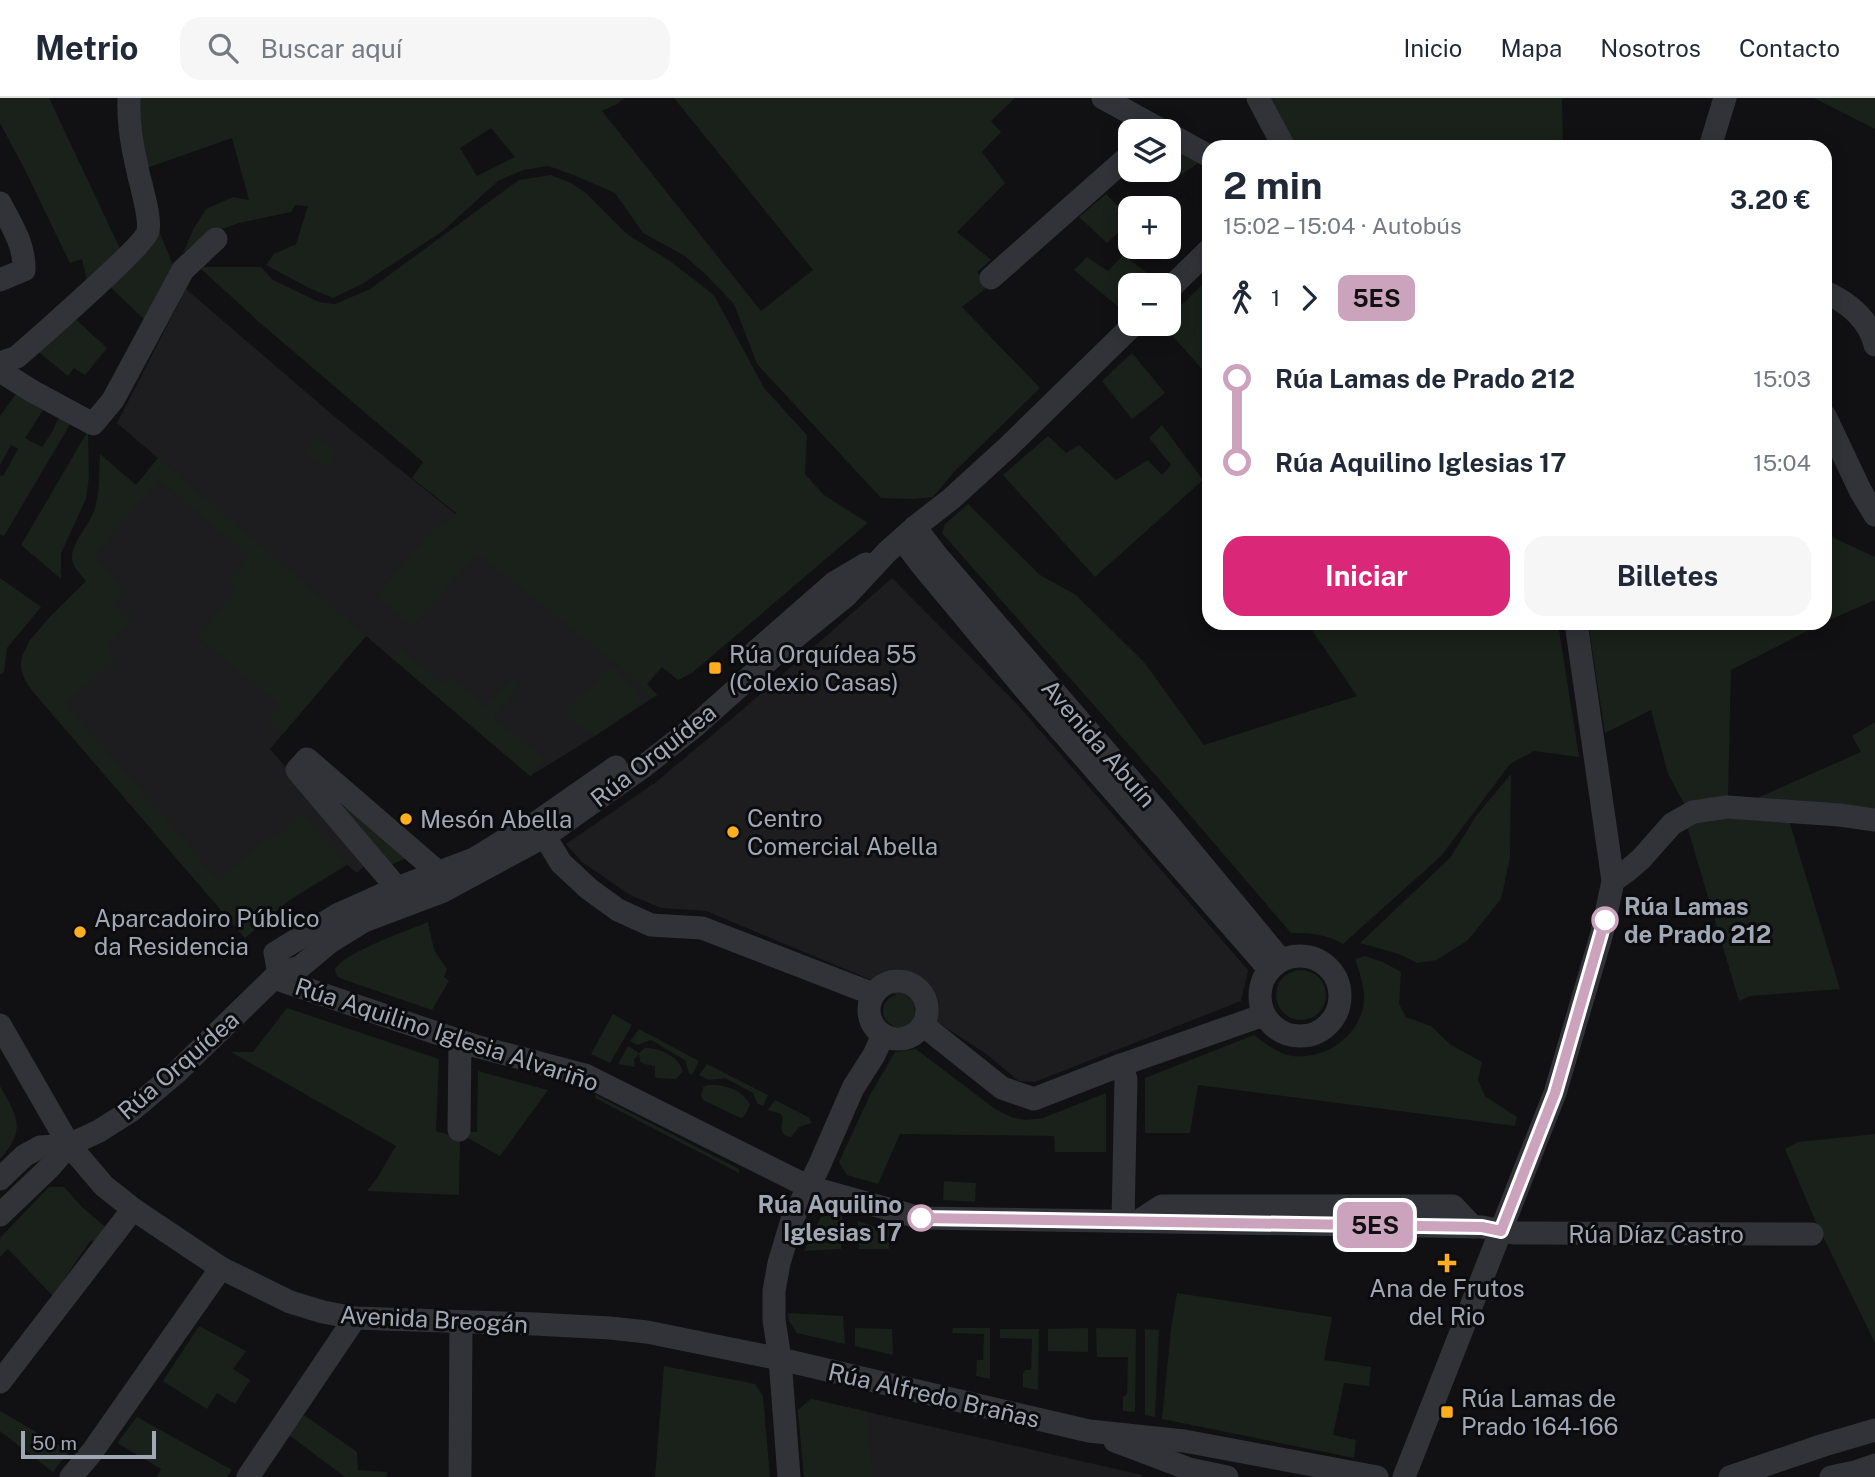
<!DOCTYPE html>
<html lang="es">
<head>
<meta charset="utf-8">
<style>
  :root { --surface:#fff; --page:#f6f6f7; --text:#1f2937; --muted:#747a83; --line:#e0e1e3; --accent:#db2777 }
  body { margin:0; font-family:"Public Sans",sans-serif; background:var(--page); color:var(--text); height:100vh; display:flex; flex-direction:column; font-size:26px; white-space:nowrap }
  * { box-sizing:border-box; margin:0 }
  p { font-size:23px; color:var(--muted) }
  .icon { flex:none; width:38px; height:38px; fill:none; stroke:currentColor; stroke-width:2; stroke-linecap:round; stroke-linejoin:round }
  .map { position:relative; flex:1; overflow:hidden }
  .panel { position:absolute; left:1202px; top:42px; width:630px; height:490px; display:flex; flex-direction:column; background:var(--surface); border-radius:21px; box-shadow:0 4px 18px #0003 }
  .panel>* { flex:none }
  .badge { padding:0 14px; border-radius:10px; font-size:24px; line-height:46px }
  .fabs { position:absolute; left:1118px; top:21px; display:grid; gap:14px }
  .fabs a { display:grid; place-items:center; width:63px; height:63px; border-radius:14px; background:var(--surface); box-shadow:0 4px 18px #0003; font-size:35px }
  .scale { position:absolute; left:21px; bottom:18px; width:135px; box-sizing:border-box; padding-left:7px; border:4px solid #a1a8b5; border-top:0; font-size:19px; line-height:24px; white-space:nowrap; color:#a1a8b5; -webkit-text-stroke:5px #0c0c0e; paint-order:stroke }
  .map>.badge { position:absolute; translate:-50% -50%; box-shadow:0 0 0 4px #fff }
  .legs { display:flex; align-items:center; gap:10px; height:77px; padding:0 21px; font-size:23px }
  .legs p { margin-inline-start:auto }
  .head { display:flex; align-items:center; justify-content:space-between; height:119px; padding:0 21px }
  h1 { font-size:38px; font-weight:700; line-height:52px }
  .cta { display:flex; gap:14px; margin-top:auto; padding:14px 21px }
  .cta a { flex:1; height:80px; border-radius:21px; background:var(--accent); color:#fff; font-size:28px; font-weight:700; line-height:80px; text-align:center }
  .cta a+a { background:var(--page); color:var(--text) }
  ul { padding:0 21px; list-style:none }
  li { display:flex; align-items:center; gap:24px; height:84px; font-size:26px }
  li i { display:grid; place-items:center; width:10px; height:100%; margin:0 9px; background:currentColor }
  li i::after { content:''; width:18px; height:18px; margin:-9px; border:5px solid; border-radius:50%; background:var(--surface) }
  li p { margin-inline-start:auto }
  li:first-child i { background:linear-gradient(#0000 50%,currentColor 0) }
  li:last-child i { background:linear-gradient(currentColor 50%,#0000 0) }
  header { display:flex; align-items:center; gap:42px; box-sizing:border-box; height:98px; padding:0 35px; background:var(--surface); border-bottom:2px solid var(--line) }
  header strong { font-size:33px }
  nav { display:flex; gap:38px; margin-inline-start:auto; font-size:24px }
  .search { width:490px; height:63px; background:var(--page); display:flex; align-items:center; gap:18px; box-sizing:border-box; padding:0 24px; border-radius:21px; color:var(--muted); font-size:26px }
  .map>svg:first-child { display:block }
  .built { fill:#1d1d20 }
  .green { fill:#19211a; fill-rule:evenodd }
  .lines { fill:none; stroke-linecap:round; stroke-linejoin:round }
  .minor { stroke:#323338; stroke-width:23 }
  .line-1-casing { stroke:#fff; stroke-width:16 }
  .line-1 { stroke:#cba3bd; stroke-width:10 }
  .poi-dot { fill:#ffae1d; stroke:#0c0c0e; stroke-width:2.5 }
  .stop-1-dot { fill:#fff; stroke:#cba3bd; stroke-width:3.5 }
  .labels { text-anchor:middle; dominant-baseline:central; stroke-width:6; stroke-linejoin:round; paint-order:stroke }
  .poi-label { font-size:24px; fill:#a1a8b5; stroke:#0c0c0e; text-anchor:start }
  .street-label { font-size:24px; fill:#a1a8b5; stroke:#0c0c0e }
  .stop-label { font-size:24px; font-weight:bold; fill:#a1a8b5; stroke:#0c0c0e; text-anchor:start }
</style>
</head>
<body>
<header>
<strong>Metrio</strong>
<div class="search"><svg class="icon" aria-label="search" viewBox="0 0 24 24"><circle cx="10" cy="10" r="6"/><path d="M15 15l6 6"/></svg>Buscar aquí</div>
<nav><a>Inicio</a><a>Mapa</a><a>Nosotros</a><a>Contacto</a></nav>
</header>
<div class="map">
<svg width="1875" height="1379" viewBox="0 0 1875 1379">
  <rect width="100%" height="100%" fill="#111113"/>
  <g class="built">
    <polygon points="186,191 335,319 655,577 647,586 657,597 579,648 530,678 366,538 270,651 368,764 357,775 347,767 288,803 245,840 41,603 24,580 21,565 29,543 86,483 73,466 158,360 117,325"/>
    <polygon points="892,480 1017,606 1248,872 1241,903 1035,984 1019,983 985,955 876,884 706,813 661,810 630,797 582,764 566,746 656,684 741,613"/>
    <polygon points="811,1301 1142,1377 1142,1379 804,1379 798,1312"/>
  </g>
  <g class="green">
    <polygon points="0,0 49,0 121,153 88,187 82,161 70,165 25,72 0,25"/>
    <path d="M135,0H625L617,6L602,13L761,213L813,172L674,0H1015L991,23L1001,34L982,54L1005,85L957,134L991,162L977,174L990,187L962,209L1040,290L954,374L933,399L913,401L881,400L757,266L734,206L705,176L685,158L643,135L615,95L571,76L548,68L523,72L498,83L443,133L362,186L333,200L309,190L266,167L274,156L296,146L308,108L295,107L291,114L239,125L207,136L183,155L194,130L206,111L233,99L249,102L232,40L144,71ZM491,30L515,59L477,78L460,50Z"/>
    <polygon points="1271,0 1562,0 1563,49 1367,49 1364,47 1362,49 1296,49"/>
    <polygon points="1814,0 1875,0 1875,31"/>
    <polygon points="1169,46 1201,63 1171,84 1157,72 1169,72"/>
    <polygon points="551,77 571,85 586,95 627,136 670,163 714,197 764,290 807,337 805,376 824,397 868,425 692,575 678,582 662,569 647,586 657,597 651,601 640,585 477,455 413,529 377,497 440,423 445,428 456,415 412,380 423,364 259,224 199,169 261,169 273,182 319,204 335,206 370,191 519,82"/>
    <polygon points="1106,96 1130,121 1130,135 1123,130 1107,145 1079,119"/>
    <polygon points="159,133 175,172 147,224 107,186"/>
    <polygon points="1123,157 1154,180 1146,187 1130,187 1130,202 1121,211 1074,172 1087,159 1108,173"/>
    <polygon points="1204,185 1209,191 1209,279 1162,226 1169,226 1169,219"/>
    <polygon points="71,217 107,250 85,277 74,270 68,278 35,251"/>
    <polygon points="1132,255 1165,295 1132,321 1102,283"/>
    <polygon points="19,292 47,306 25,340 42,349 51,336 61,315 72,323 4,438 0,436 0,377 3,378 18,351 11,347 0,367 0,318"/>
    <polygon points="1162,327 1203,382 1095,479 1003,377 1048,338 1066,355 1079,347 1116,382 1148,362 1162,377 1171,367 1149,340"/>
    <polygon points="88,333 89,379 86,401 61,455 61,481 21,447"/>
    <polygon points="317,338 337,355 328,367 326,366 324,369 304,353"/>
    <path d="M100,356L136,387L158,360L366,538L283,636L267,623L280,607L198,539L236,492L228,485L250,459L159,382L94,458L126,494L113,506L132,523L105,547L116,560L65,606L157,710L218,783L268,739L272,743L302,716L347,766L288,803L245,840L41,603C33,593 20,580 21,565C23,540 68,502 86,483C82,478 75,471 73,465C67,449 91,426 95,410C100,393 99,374 100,356Z"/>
    <path d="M968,406L1040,477L1076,497L1144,564L1204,647L1357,598L1307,525H1558L1579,659L1534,653L1510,666L1441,758L1343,846C1327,836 1310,835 1291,835L1159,681L942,435L945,426Z"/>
    <polygon points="1825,436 1875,459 1875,502 1825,524"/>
    <polygon points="0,480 41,509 7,550 4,574 0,577"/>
    <polygon points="1588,525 1823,525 1731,572 1728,699 1686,709 1668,676 1651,612 1605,635"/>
    <polygon points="401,551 442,586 449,578 487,609 512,580 520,587 493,619 545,662 530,678 393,561"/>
    <polygon points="610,568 631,588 643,605 595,638 578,627 565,614 579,597 582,599"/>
    <polygon points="1875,624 1875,717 1746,705 1861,654 1852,638"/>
    <polygon points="1511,676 1510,760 1501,801 1468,842 1437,862 1417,865 1399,856 1360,845 1450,760 1476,718"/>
    <polygon points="322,691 410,758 389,768"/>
    <polygon points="1788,719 1840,891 1750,898 1739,903 1686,725 1707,721"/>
    <path d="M428,824L434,852L447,871L444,879L449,883L432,912L342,881L337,878L335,872C342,855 409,832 428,824Z"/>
    <path d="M1365,858L1383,864L1401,874L1399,906L1406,919L1431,928L1451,947L1482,964L1478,982L1485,998L1517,1019L1515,1028L1198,987L1190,1035H1145V980L1254,937C1265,945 1278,956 1292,958C1324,961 1355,942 1363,910C1367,894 1360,876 1355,861Z"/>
    <circle cx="1301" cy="897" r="25"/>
    <circle cx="899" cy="913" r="16"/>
    <polygon points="287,910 439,961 436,1033 460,1040 459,1097 367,1093 377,1080 396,1048 231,954 253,954"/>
    <polygon points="613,916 632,927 610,965 591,956"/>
    <polygon points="639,931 699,963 692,977 689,975 685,962 651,942 637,947 630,943"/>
    <path d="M628,948L639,955L645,950C660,950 678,958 683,973L676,981L658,980L655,979V968L644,966L640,963L639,956L634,961L635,969L618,966Z"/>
    <polygon points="916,951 995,1011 1011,1019 1026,1022 1043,1020 1106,995 1106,1054 1055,1054 1054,1038 900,1036 878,1086 847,1077 839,1064 871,995 895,954"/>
    <polygon points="707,966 768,997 763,1008 757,1005 753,995 725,980 709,982 699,977"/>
    <polygon points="478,973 548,992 500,1058 464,1038 465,1034 477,1034"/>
    <path d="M708,987C724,986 742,991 750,1007L745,1017L742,1020L736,1018L703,1002L701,998L703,989Z"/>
    <path d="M0,988C17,1018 27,1032 0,1061Z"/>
    <polygon points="596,997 739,1071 739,1075 595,1000"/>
    <path d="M775,1002L808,1019L812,1025L799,1029L791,1039C779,1038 781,1028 783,1019L781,1016L768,1012Z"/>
    <polygon points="1875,1036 1875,1245 1815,1122 1785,1051 1798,1044"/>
    <polygon points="944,1083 976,1085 975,1104 943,1102"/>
    <polygon points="49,1089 64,1089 82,1109 109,1132 103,1140 90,1143 53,1198 8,1151 0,1159 0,1140"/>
    <polygon points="838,1115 842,1118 841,1151 804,1153 821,1119"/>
    <polygon points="858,1123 881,1131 889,1131 889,1151 859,1151"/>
    <polygon points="1177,1195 1332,1219 1324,1262 1371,1269 1369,1288 1344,1285 1333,1337 1356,1342 1354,1360 1162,1321 1171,1231"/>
    <polygon points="788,1215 843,1218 845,1246 797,1235 789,1223"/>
    <polygon points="199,1228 246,1253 233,1271 250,1282 235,1306 217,1295 207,1311 163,1283"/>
    <polygon points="855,1230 892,1231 893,1257 855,1248"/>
    <polygon points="953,1230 990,1230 990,1281 976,1278 977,1262 983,1262 984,1236 952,1235"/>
    <polygon points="1088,1230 1088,1254 1048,1253 1048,1231"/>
    <polygon points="1096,1230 1136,1231 1135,1314 1123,1313 1123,1299 1127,1296 1128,1259 1097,1259"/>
    <polygon points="1000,1231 1039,1231 1038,1292 1023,1289 1023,1276 1025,1272 1031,1272 1032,1241 1000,1240"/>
    <polygon points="1145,1231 1159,1232 1155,1319 1145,1317"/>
    <polygon points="664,1268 755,1286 763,1298 770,1379 655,1379"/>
    <polygon points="811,1301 865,1313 873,1379 804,1379 798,1312"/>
    <polygon points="0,1313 69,1353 53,1374 0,1333"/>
    <polygon points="304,1317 357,1354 358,1372 387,1374 386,1379 345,1379 289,1337"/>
    <polygon points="137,1319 232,1372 227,1379 157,1379 161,1371 117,1345"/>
  </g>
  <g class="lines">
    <g class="minor">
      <polyline points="1103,0 1163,33"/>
      <polyline points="1258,0 1284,49"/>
      <polyline points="1169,36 1209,58"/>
      <polyline points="1710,49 1725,0"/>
      <path d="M0,105C11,126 25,147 24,172L0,182"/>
      <polyline points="991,180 1130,57"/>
      <polyline points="1169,191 1209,152"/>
      <path d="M1825,194C1849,205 1869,221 1875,247"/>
      <path d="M0,265L17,259C36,242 145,147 148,133C151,117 140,86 137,69C132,48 128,22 129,0"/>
      <polyline points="0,273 32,293 93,326 113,302 183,172 216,141"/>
      <polyline points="1825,318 1860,392 1875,417"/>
      <polyline points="915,429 938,459 1165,722 1281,862"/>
      <polyline points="902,441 924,470 1029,596 1269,871"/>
      <polyline points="753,556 834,485 866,466"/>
      <polyline points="538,727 561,765 589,791 618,812 651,827 702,830 873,896"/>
      <polyline points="1613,783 1627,773 1641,761 1672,726 1693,714 1727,709 1840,717 1875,722"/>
      <polyline points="397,790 297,672 307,661 439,775"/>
      <circle cx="1300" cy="898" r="40"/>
      <polyline points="279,875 275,855 337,817 397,790 474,761 513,737 536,725 616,669"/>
      <polyline points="274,880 475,948 585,977 809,1089 921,1120 1482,1129 1514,1135 1812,1136"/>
      <circle cx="898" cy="912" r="29"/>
      <polyline points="0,927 69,1047 104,1088 133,1111 221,1170 290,1204 323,1214 355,1220 535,1226 610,1230 647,1234 780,1261 1089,1333 1184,1343 1377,1379"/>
      <polyline points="923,927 1002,990 1034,1001 1121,967 1264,917"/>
      <polyline points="1121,967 1126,981 1123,1123"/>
      <polyline points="459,1032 460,943"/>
      <polyline points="0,1081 24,1058 40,1049 69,1047 99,1033 132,1012 177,974 279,875 300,869 330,844 364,823 441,794 545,738 644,668 694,629 788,545 847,497 887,454 915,429 951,401 1008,349 1134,226"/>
      <polyline points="0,1117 50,1069 69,1047"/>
      <polyline points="1142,1121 1162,1108 1453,1108 1473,1129"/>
      <polyline points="0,1284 133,1111"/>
      <polyline points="1115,1343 1189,1371 1227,1379"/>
      <polyline points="71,1379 92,1354 221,1170"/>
      <polyline points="248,1379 355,1220"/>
      <polyline points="460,1379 461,1225"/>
      <polyline points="789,1379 780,1261 774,1222 774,1193 779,1165 792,1122 819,1068 853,990 874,957 883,937"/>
      <polyline points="1404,1379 1555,995 1602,835 1613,783 1576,525"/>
      <polyline points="1730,1379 1824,1347 1875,1332"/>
      <polyline points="1831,1379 1855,1374 1875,1367"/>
    </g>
  </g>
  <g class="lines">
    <g class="line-1-casing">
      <polyline id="line-1" points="921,1120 1482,1129 1501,1133 1555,995 1605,822"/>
    </g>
    <use href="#line-1" class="line-1"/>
  </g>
  <g class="poi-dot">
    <rect x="708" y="563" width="14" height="14" rx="3.5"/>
    <circle cx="406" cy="721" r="7"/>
    <circle cx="733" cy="734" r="7"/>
    <circle cx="80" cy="834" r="7"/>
    <path d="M1443.5 1154.5h7v7h7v7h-7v7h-7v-7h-7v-7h7z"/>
    <rect x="1440" y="1307" width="14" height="14" rx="3.5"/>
  </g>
  <g class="stop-1-dot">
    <circle cx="1605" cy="822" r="12"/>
    <circle cx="921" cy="1120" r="12"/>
  </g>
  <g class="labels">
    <g class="poi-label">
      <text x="729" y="556">Rúa Orquídea 55<tspan x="729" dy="28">(Colexio Casas)</tspan></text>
      <text x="747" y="720">Centro<tspan x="747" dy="28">Comercial Abella</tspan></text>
      <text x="420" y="721">Mesón Abella</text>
      <text x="94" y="820">Aparcadoiro Público<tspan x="94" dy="28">da Residencia</tspan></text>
      <text x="1447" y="1190" text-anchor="middle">Ana de Frutos<tspan x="1447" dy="28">del Rio</tspan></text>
      <text x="1461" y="1300">Rúa Lamas de<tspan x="1461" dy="28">Prado 164-166</tspan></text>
    </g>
    <g class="street-label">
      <text transform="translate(1099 645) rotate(49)">Avenida Abuín</text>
      <text transform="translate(653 657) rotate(-38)">Rúa Orquídea</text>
      <text transform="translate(447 936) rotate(18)">Rúa Aquilino Iglesia Alvariño</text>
      <text transform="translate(178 967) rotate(-41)">Rúa Orquídea</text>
      <text x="1656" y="1136">Rúa Díaz Castro</text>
      <text transform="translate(434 1221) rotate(3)">Avenida Breogán</text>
      <text transform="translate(934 1297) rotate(13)">Rúa Alfredo Brañas</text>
    </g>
    <g class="stop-label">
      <text x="1624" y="808">Rúa Lamas<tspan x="1624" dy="28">de Prado 212</tspan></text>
      <text x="902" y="1106" text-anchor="end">Rúa Aquilino<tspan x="902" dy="28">Iglesias 17</tspan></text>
    </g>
  </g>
</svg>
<div class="fabs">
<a><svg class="icon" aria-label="layers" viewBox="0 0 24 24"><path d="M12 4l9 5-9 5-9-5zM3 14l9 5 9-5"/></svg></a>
<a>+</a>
<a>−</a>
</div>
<div class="scale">50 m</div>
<b class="badge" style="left:1375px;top:1127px;background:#cba3bd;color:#111">5ES</b>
<section class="panel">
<div class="head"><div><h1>2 min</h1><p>15:02 – 15:04 · Autobús</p></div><b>3.20 €</b></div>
<div class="legs"><svg class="icon" aria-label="walk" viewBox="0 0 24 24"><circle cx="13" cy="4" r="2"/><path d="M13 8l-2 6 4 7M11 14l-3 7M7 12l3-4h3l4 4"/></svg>1<svg class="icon" aria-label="forward" viewBox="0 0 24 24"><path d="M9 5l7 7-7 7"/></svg><b class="badge" style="background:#cba3bd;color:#111">5ES</b></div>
<ul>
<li><i style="color:#cba3bd"></i><b>Rúa Lamas de Prado 212</b><p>15:03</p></li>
<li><i style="color:#cba3bd"></i><b>Rúa Aquilino Iglesias 17</b><p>15:04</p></li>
</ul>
<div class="cta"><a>Iniciar</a><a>Billetes</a></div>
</section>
</div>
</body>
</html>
